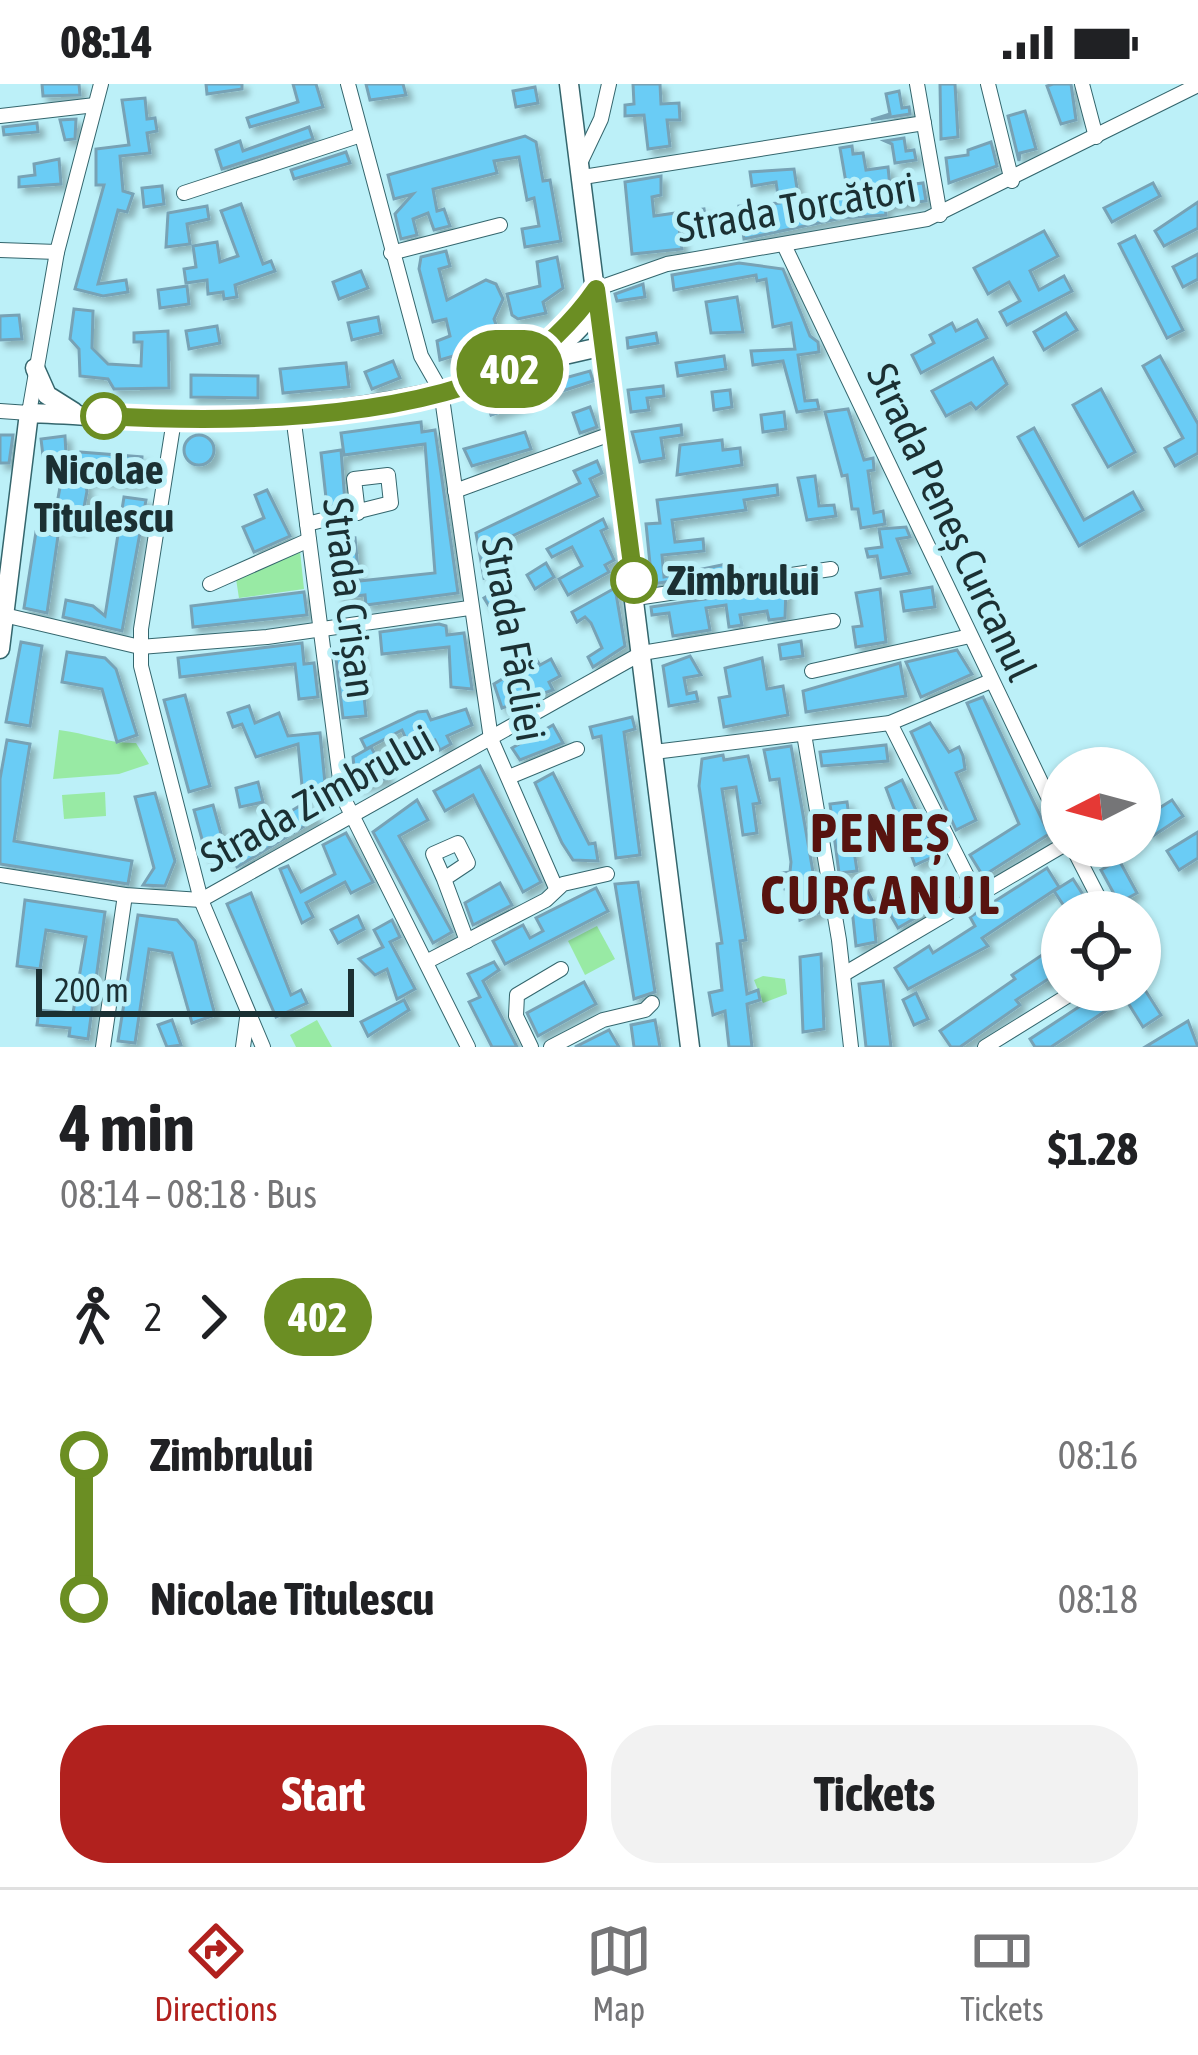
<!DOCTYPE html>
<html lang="en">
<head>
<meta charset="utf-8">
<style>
  :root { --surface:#fff; --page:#f2f2f2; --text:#202124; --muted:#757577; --line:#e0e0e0; --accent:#b1211e }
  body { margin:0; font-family:"Asap Condensed",sans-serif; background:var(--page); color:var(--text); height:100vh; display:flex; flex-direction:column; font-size:45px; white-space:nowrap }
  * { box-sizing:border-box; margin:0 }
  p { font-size:39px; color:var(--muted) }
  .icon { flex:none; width:66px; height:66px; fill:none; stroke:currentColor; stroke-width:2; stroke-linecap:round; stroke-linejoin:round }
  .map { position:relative; height:963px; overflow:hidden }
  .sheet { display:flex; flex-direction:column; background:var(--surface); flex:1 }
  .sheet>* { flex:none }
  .badge { padding:0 24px; border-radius:39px; font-size:42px; line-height:78px }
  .needle { width:78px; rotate:264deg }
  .tools { position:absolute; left:1041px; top:663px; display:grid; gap:24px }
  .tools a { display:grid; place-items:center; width:120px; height:120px; border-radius:50%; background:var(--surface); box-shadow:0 3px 9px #0004; font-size:60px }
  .scale { position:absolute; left:36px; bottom:30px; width:318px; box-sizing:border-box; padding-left:12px; border:6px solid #1b3033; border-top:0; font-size:33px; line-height:42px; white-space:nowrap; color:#1b3033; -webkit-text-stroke:9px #bcf0f8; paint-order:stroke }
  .map>.badge { position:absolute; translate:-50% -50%; box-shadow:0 0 0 6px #fff }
  .legs { display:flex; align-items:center; gap:18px; height:132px; padding:0 60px; font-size:39px }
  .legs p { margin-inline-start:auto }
  .headline { display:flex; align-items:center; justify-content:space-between; height:204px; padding:0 60px }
  h1 { font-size:66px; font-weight:700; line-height:90px }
  .primary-button { display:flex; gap:24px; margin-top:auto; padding:24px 60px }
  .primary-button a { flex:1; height:138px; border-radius:48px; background:var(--accent); color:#fff; font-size:48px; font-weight:700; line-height:138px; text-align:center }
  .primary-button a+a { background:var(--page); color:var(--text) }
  ul { padding:0 60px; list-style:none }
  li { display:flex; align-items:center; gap:42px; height:144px; font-size:45px }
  li i { display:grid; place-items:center; width:18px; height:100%; margin:0 15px; background:currentColor }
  li i::after { content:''; width:30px; height:30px; margin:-15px; border:9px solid; border-radius:50%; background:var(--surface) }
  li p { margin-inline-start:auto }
  li:first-child i { background:linear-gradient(#0000 50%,currentColor 0) }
  li:last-child i { background:linear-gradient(currentColor 50%,#0000 0) }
  .status { display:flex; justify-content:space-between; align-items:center; height:84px; padding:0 60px; background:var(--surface); direction:ltr }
  .status svg { height:33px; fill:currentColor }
  .tab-bar { display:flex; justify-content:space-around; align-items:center; height:168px; border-top:3px solid var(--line); background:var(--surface); font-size:33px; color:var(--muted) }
  .tab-bar a { display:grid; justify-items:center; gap:6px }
  .tab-bar .on { color:var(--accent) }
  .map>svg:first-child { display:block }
  .green { fill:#98eaa4 }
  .building { fill:#6bccf5; stroke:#77a2b5; stroke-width:3; filter:url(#shadow) }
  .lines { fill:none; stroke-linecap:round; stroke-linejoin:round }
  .minor-casing { stroke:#34666d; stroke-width:16 }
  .major-casing { stroke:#34666d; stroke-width:21 }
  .minor { stroke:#fff; stroke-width:14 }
  .major { stroke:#fff; stroke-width:18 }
  .line-1-casing { stroke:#fff; stroke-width:27 }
  .line-1 { stroke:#6b8e23; stroke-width:18 }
  .stop-1-dot { fill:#fff; stroke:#6b8e23; stroke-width:6 }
  .labels { text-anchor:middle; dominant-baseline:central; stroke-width:10; stroke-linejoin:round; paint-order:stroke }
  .street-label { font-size:42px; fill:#1b3033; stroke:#bcf0f8 }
  .stop-label { font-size:42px; font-weight:bold; fill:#1b3033; stroke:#bcf0f8 }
  .district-label { font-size:54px; font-weight:bold; letter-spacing:3px; fill:#57130f; stroke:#bcf0f8 }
</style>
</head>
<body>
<div class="status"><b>08:14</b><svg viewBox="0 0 49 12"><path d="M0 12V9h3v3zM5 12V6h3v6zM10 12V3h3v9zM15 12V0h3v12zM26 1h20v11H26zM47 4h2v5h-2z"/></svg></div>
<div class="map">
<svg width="1198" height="963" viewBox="0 0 1198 963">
  <defs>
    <filter id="shadow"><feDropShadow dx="5.5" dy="5.5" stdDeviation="3" flood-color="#0004"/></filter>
  </defs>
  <rect width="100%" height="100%" fill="#bcf0f8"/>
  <g class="green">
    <polygon points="300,467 304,505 239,514 236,495"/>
    <path d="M59,646C87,649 109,660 136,659L149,680L119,690L53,695Z"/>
    <polygon points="105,708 106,732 64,735 62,711"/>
    <polygon points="597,842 615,875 585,891 568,857"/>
    <polygon points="763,892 785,895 787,910 763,919 754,896"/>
    <polygon points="317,936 332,963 296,963 290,951"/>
  </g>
  <g class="building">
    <polygon points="42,0 79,0 80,11 43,12"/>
    <polygon points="206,0 242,0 242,5 207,10"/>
    <polygon points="293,0 316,0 323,23 250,43 247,34 298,18"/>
    <polygon points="366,0 403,0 406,11 370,16"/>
    <polygon points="633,0 660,0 661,20 679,19 680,36 667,36 670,62 648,65 644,31 625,32 625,21 634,20"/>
    <polygon points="940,0 955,0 958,53 941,55"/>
    <polygon points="1053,0 1071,0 1076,36 1061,40 1047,2"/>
    <polygon points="535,3 538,19 516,23 513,7"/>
    <polygon points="899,7 902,24 909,23 910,30 871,36 890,30 886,10"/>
    <polygon points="145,14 147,35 155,34 157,47 147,49 150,69 120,72 123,107 133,110 127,128 118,126 98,200 126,196 128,208 103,212 75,205 104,101 96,101 96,65 129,61 122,16"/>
    <polygon points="1025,27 1036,65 1020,69 1019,77 1008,32"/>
    <polygon points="76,35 75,55 65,56 60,36"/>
    <polygon points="37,39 38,48 4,51 3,43"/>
    <polygon points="309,43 313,55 222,85 216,66 240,57 243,67"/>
    <polygon points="525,52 536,58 543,97 550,96 561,157 525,163 522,145 539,142 534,114 527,116 519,73 494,77 497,89 433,105 437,127 444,125 450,142 434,146 428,129 413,135 417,151 401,155 395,130 413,110 394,115 388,91"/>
    <polygon points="904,54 906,67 914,66 916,76 895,79 892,60 885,57"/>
    <polygon points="991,58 997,82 949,99 946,74 968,71 968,66"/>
    <polygon points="852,62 853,70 863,69 866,86 888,83 890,103 923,99 926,117 885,122 886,131 842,134 744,155 739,122 779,119 776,98 752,102 750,88 794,85 800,123 824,120 823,114 848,110 840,64"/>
    <polygon points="346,68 350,79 294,95 291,86"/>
    <polygon points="59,75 61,100 19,103 19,93 35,91 34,80"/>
    <polygon points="661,92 661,111 652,113 654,132 704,125 706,139 679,143 682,165 632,170 625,98"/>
    <polygon points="1153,99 1160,112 1112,138 1104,124"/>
    <polygon points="162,102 164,120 144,123 142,104"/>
    <polygon points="1198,118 1198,144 1164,162 1155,147"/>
    <polygon points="241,120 263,180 271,177 275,187 235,201 237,213 224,215 223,208 208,210 207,196 186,199 184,185 196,183 193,162 217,158 220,178 238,172 221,127"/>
    <polygon points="207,122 209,135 187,140 190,160 166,163 168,129"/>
    <polygon points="1044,147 1058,172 1030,187 1039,206 1064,192 1072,207 1007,241 1000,228 1020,217 1009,198 988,210 974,184"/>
    <polygon points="1135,152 1183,246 1167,254 1119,160"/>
    <polygon points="446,167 450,182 439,185 447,216 486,196 496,200 503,215 494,235 499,249 464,260 467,268 440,276 437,257 450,252 446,235 433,238 419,185 421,173"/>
    <polygon points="1198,170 1198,195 1183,203 1173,183"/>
    <polygon points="557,173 563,204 543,218 546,229 518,235 512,231 507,210 540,202 537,178"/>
    <polygon points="739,179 783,185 810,252 818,258 819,268 798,271 805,317 817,316 819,325 797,328 783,277 753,281 751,267 795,265 791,239 773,243 766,195 757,197 756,191 674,206 672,191"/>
    <polygon points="361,187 368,204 339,215 333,198"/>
    <polygon points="643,200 645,213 617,217 615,210"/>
    <polygon points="187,202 189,220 160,224 158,206"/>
    <polygon points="737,213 743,248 711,249 706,218"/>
    <polygon points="74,225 93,227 92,264 108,280 141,282 142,258 134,258 134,249 168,247 169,304 114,305 108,295 80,292 79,265 70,255"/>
    <polygon points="1066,229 1077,246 1044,266 1034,248"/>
    <polygon points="19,231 22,255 0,256 0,232"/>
    <polygon points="378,233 381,249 352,256 348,239"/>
    <polygon points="977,236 987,254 921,289 912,271 934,259 930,251 952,239 956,247"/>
    <polygon points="217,242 220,259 189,265 186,247"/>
    <polygon points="656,249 658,259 628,264 627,254"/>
    <polygon points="724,272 726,285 678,292 676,279"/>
    <polygon points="1160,272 1198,340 1198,369 1175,382 1165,364 1183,354 1143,282"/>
    <polygon points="993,274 1007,300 976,325 971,319 946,332 932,307"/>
    <polygon points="393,277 400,294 372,305 365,288"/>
    <polygon points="346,279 349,303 283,309 280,285"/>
    <polygon points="590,287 593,297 547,312 543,300"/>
    <polygon points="191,291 258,292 258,314 191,313"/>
    <polygon points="663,302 664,312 647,314 649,326 631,328 628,306"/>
    <polygon points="1101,305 1135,368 1108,383 1073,321"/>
    <polygon points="730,306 732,323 714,326 712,308"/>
    <polygon points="521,307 525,320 491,331 485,313"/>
    <polygon points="590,323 597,343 580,349 573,329"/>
    <polygon points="848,325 864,376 873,374 874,386 868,387 874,429 883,427 885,440 861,444 858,425 852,425 847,391 842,392 825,328"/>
    <polygon points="784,328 786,345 763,348 761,331"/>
    <polygon points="421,338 422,348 435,346 458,509 366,521 365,511 339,514 333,456 355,454 359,497 435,489 425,360 344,371 341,349"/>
    <polygon points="681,341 682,351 661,354 664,374 640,378 632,348"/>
    <polygon points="1034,344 1084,436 1133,408 1143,426 1079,462 1018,353"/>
    <polygon points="525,348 531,365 472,382 464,365"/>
    <polygon points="0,351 13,351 9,379 0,379"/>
    <circle cx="199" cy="366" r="15"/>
    <polygon points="65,352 66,370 43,372 41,355"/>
    <polygon points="722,356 723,366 740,364 742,381 677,391 680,361"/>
    <polygon points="341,366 345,419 327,423 321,369"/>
    <polygon points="80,368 142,373 141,399 84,396 87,407 80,445 53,441 61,398 70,375"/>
    <polygon points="597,377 602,389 590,395 598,412 493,461 503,485 484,494 476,449 580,399 574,387"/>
    <polygon points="815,392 819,422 834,421 836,432 807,436 798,394"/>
    <polygon points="777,401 778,411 744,416 746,426 672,436 675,458 703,455 704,467 662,471 664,493 731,479 732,488 652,500 646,440 660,439 657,416"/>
    <polygon points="267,406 290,452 254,468 243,443 264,434 255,411"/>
    <polygon points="124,413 146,416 122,547 63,533 66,516 93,522 105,532"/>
    <polygon points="603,435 607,444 601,447 614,476 605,481 609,488 568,511 559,495 582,482 572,463 552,473 547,465"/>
    <polygon points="906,443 910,453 897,455 910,489 881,494 877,472 868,473 866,465 882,463 879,445"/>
    <polygon points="36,448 58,452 47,529 24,524"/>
    <polygon points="546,479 554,493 535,505 527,491"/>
    <polygon points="502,503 510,517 492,527 484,514"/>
    <polygon points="786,503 785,534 769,536 767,527 740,531 742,541 729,543 726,521 706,524 710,546 673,552 669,529 652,531 651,523"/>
    <polygon points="932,503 935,523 904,527 901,508"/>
    <polygon points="615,504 625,562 593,583 588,573 602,564 591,539 585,533 577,538 572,528"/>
    <polygon points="880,505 886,558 856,563 853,543 862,542 856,509"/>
    <polygon points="304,508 307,531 193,543 191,522"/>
    <polygon points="439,540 446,542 447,551 464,549 472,605 451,603 449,563 382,570 380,548"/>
    <polygon points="801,557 803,572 781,575 779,561"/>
    <polygon points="21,558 42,562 30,642 6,638"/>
    <polygon points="302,559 304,580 314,579 318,613 299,615 295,580 180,593 178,574"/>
    <polygon points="359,563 366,632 343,634 335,566"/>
    <polygon points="957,566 972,590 921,613 906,578"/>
    <polygon points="67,568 105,574 116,585 137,651 117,658 102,605 62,598"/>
    <polygon points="690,572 701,591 684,594 687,610 696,608 698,617 669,622 663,582"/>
    <polygon points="762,574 767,605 783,602 788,631 724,643 719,614 730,612 725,584"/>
    <polygon points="536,575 540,581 551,575 560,592 549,598 553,606 502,624 494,600"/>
    <polygon points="900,579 906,612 806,628 803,607"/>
    <polygon points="185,611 210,702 189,708 164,616"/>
    <polygon points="983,613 1049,750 983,792 970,771 1019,740 967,619"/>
    <polygon points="249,622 255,639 279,629 288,652 320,649 326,709 303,712 298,660 256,673 242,640 233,643 228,629"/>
    <polygon points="466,625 472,641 447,652 451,660 440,666 435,656 412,668 402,646 366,665 361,655 418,628 427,627 431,636"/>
    <polygon points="632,633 635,645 624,648 640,771 616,774 601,652 593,654 590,643"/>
    <polygon points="930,639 949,668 959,663 963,672 965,685 956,689 976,736 956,746 911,648"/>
    <polygon points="553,641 563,659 520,676 512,664"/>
    <polygon points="7,656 30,660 14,757 132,777 128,800 0,780 0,695"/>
    <polygon points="886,661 888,677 822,682 820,668"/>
    <polygon points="791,662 820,828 800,836 797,803 785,805 782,789 790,788 791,778 779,695 770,696 764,666"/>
    <polygon points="371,663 388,694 356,703 353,673"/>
    <polygon points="723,671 724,676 748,672 760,719 753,720 757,749 743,751 736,703 722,705 746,856 740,857 747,910 758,906 760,916 747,920 752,963 729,963 725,927 713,931 709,909 722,906 717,860 722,859 699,702 702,675"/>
    <polygon points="480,682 541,798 523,808 473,711 445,727 434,707"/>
    <polygon points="553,689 589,760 595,759 598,777 573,776 562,759 535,699"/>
    <polygon points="902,696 937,771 915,781 886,704"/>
    <polygon points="258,698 263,718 240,723 236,704"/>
    <polygon points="155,709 175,777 165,802 143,801 154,784 135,713"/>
    <polygon points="417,716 428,736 399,752 452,848 433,859 373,748"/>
    <polygon points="1172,716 1183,732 1153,752 1142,735"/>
    <polygon points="306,718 316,735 237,783 227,766"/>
    <polygon points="847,718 857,787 839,789 830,720"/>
    <polygon points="213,721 227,771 208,777 194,726"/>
    <polygon points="1198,748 1198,774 1179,786 1167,767"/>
    <polygon points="346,749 373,798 351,809 345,798 306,819 313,833 302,839 280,785 288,782 301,808 335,790 323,761"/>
    <polygon points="1119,776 1137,809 1119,819 1101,786"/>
    <polygon points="1047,784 1059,803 982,854 988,862 908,905 895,884 929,862 933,869 975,842 970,833"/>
    <polygon points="942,793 953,812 898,844 887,825"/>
    <polygon points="1073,795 1089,820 1093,828 1068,828 1054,807"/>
    <polygon points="862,796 872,816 876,858 856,862 852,825 842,805"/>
    <polygon points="638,798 655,908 634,915 615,800"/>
    <polygon points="500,799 512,821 473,841 465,819"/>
    <polygon points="596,804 608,827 505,880 493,857 523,841 530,854 543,847 536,834"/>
    <polygon points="251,809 291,911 301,906 307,919 276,933 227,820"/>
    <polygon points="25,816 105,828 88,955 69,952 70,944 37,941 39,926 73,929 86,853 46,846 40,885 17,882"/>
    <polygon points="138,831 177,836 195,857 215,931 192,939 172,869 149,865 135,959 118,957"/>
    <polygon points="358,832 364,845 338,859 331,846"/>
    <polygon points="392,836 400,853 390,858 415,905 397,915 387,885 375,891 359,875 383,863 374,846"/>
    <polygon points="1062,867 1062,886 1016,916 1020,921 960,963 951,963 940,947 1015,895 1012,891 1045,869 1049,875"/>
    <polygon points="821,870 824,945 803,948 800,873"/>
    <polygon points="494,878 499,886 483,897 517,963 492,963 469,918 480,913 468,890"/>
    <polygon points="883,897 891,963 866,963 859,900"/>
    <polygon points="584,898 596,920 538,952 527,929"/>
    <polygon points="1120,906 1145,906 1161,931 1143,943"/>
    <polygon points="916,909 928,935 914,941 903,916"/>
    <polygon points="1100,909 1110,924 1051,963 1035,963 1030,955"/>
    <polygon points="404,916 409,926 368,952 361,938"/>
    <polygon points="172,936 181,961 167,963 158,941"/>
    <polygon points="655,936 660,963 634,963 631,941"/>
    <polygon points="1188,937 1198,963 1145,963"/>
    <polygon points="609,946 619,963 575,963"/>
  </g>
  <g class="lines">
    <g class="minor-casing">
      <g id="minor">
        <polyline points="348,0 421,272 441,307 491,655 556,804"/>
        <polyline points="917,0 940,131"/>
        <polyline points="988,0 1012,97"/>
        <polyline points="1082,0 1096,53"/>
        <polyline points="0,32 95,21"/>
        <polyline points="581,77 601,35 609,0"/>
        <polyline points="583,93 924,39"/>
        <polyline points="184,109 361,51"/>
        <polyline points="784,161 1062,742"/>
        <polyline points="0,166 57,168"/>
        <polyline points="391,169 500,141"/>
        <polyline points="596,205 667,180 927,135 1198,1"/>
        <polyline points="0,327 29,329 57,168 101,0"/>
        <polyline points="293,331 342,711 468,963"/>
        <polyline points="174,336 141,545 141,582 201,816 263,963"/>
        <polyline points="455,407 616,348"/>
        <polyline points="307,440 391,419 388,391 354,395 358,429"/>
        <polyline points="210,500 309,456"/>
        <polyline points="636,514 831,485"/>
        <polyline points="0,530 140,563 267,553 469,524"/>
        <polyline points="812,587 970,552"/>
        <polyline points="890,639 978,814"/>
        <polyline points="804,650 839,856 851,963"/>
        <polyline points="654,668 890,639 991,597"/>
        <polyline points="509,693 577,665"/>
        <polyline points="1072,762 1106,828"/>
        <polyline points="0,791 125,811 201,816 642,569 833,537"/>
        <polyline points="444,795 433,770 458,759 468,779 444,795 467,857"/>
        <polyline points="426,878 546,816 563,800 607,790"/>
        <polyline points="844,890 1062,762"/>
        <polyline points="103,963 125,811"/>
        <polyline points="243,963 247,934"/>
        <polyline points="531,963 516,932 517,911 561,885"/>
        <polyline points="551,963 603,936 645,926 652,919"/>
        <polyline points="985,963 1077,906"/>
      </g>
    </g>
    <g class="major-casing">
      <g id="major">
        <polyline points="569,0 690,963"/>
        <polyline points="547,275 604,262"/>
        <polyline points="35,284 47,311 74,328"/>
        <path d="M0,565L29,329C88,331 147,337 205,336C286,335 576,310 595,215"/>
      </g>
    </g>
    <use href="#minor" class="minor"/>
    <use href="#major" class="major"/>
  </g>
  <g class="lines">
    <g class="line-1-casing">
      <path id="line-1" d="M104,332C226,339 394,337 508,286C541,271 576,234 596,205L634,496"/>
    </g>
    <use href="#line-1" class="line-1"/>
  </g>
  <g class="stop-1-dot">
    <circle cx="104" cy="332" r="21"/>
    <circle cx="634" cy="496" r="21"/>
  </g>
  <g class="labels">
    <g class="street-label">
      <text transform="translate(796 123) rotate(-10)">Strada Torcători</text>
      <text transform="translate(952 438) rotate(65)">Strada Peneș Curcanul</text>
      <text transform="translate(350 514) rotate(83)">Strada Crișan</text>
      <text transform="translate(514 555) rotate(80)">Strada Făcliei</text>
      <text transform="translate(317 714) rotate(-29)">Strada Zimbrului</text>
    </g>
    <g class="stop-label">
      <text x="104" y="385">Nicolae<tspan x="104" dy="48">Titulescu</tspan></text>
      <text x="667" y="496" text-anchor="start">Zimbrului</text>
    </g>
    <g class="district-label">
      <text x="881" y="748">PENEȘ<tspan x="881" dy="62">CURCANUL</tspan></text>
    </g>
  </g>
</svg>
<div class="tools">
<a><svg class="needle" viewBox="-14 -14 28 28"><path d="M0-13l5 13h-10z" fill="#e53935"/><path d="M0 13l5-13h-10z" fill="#757577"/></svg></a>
<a><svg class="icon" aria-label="locate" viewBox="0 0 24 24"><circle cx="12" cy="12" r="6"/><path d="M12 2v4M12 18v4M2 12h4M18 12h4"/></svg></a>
</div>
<div class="scale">200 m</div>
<b class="badge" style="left:510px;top:285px;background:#6b8e23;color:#fff">402</b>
</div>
<section class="sheet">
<div class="headline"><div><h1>4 min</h1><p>08:14 – 08:18 · Bus</p></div><b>$1.28</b></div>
<div class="legs"><svg class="icon" aria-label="walk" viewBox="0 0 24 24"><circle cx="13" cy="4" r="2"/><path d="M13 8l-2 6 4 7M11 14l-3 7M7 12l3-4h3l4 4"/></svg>2<svg class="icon" aria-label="forward" viewBox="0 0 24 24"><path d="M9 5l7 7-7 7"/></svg><b class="badge" style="background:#6b8e23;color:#fff">402</b></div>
<ul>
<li><i style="color:#6b8e23"></i><b>Zimbrului</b><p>08:16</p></li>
<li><i style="color:#6b8e23"></i><b>Nicolae Titulescu</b><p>08:18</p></li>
</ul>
<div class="primary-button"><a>Start</a><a>Tickets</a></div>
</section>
<nav class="tab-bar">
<a class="on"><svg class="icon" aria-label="directions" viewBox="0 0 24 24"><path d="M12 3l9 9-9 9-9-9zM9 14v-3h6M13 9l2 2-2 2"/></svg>Directions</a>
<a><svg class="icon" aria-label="map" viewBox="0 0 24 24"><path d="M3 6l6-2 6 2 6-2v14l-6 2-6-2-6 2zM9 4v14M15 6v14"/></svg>Map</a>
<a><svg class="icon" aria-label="tickets" viewBox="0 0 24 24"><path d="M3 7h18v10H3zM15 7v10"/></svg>Tickets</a>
</nav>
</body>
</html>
